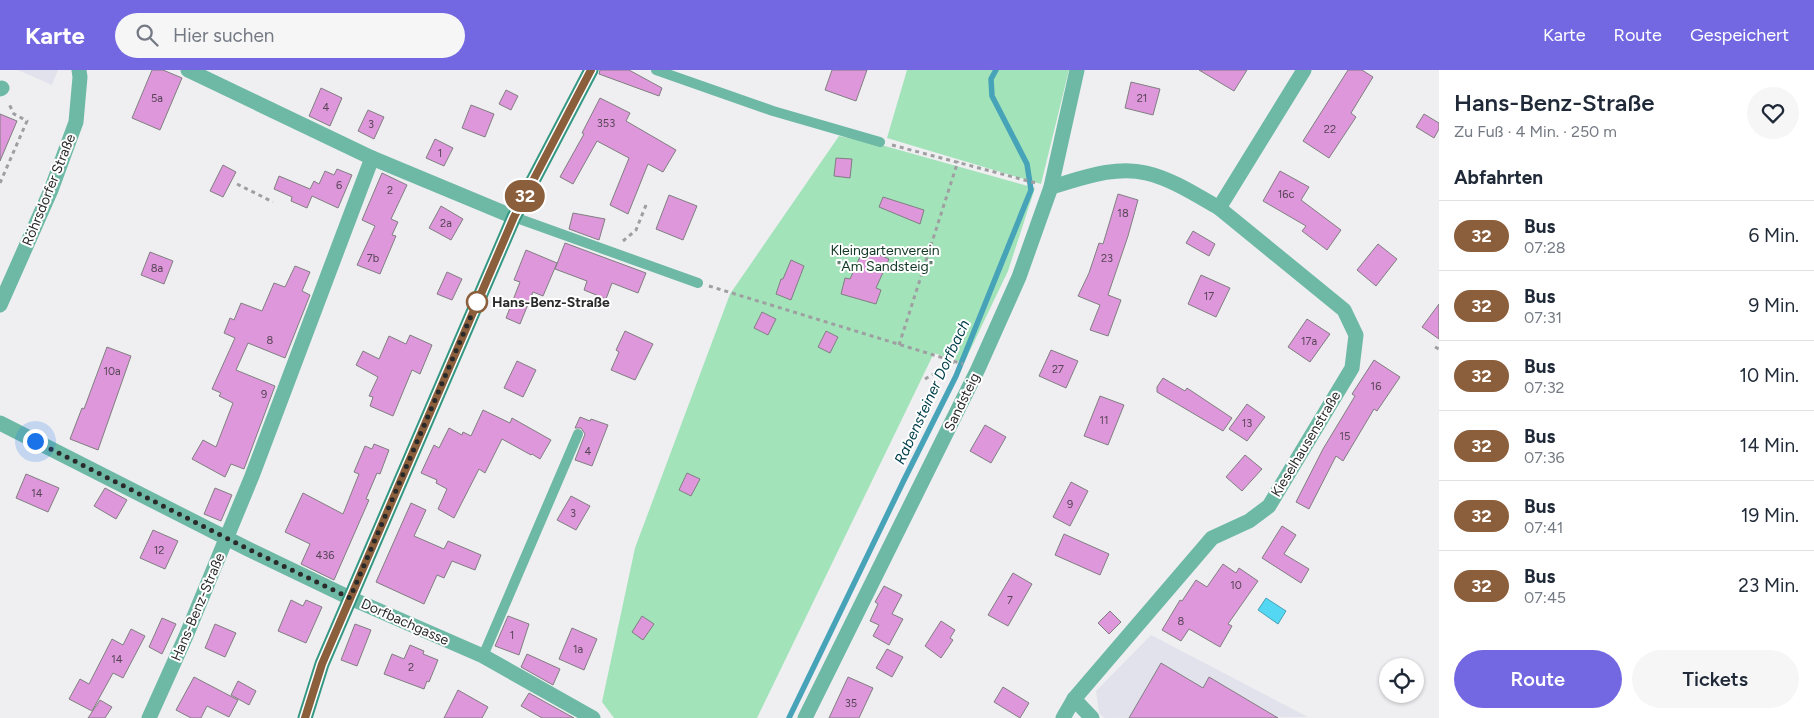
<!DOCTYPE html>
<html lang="de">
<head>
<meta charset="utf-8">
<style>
  :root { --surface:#fff; --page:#f6f6f7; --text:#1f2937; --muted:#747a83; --line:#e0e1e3; --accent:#7368e2 }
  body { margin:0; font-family:Figtree,sans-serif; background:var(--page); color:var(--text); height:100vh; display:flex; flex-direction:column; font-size:19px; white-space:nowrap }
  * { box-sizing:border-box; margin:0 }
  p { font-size:16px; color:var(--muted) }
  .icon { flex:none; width:28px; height:28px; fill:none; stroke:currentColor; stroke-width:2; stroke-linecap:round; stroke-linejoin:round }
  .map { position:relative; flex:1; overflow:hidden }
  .panel { display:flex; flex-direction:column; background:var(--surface); width:375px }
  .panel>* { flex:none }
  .badge { padding:0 10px; border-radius:16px; font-size:18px; line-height:32px }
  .fabs { position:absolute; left:1379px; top:588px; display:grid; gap:10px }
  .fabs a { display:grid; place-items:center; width:45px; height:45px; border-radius:50%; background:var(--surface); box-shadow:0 1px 4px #0004; font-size:25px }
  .you { position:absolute; width:25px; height:25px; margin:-12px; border:4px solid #fff; border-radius:50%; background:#1a73e8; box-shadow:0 0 0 8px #1a73e833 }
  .map>.badge { position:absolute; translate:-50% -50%; box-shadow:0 0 0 2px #fff }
  h2 { padding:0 15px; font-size:19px; line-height:45px }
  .round { display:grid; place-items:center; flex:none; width:52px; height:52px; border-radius:26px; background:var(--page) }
  .overview { display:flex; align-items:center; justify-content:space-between; height:85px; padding:0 15px }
  h1 { font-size:24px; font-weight:600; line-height:38px }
  .button { display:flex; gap:10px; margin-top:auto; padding:10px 15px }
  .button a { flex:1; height:58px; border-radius:30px; background:var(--accent); color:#fff; font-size:20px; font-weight:600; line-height:58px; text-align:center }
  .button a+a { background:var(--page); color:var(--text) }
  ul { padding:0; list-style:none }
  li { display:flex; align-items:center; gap:15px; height:70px; padding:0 15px; border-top:1px solid var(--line) }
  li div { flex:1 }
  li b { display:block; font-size:19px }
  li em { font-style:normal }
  li .badge { min-width:55px; font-weight:700; text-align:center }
  header { display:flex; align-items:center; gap:30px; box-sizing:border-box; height:70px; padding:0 25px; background:var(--accent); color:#fff }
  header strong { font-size:24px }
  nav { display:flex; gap:28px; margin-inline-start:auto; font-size:18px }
  .search { width:350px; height:45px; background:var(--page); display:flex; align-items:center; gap:12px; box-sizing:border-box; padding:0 18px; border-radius:28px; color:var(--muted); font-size:19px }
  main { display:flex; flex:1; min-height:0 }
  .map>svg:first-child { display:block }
  .built { fill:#e2e2ec }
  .green { fill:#a2e3ba }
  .water { fill:#54d7f3; stroke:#47a3b7 }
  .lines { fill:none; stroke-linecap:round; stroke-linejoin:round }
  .stream { stroke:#47a3b7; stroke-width:5.5 }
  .building { fill:#dd97da; stroke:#807f80 }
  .path { stroke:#9f9fa1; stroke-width:3; stroke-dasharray:4 4; stroke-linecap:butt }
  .lane { stroke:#6eb9a5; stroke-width:10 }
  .street { stroke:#6eb9a5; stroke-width:15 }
  .secondary { stroke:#349882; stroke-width:15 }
  .line-casing { stroke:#fff; stroke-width:11 }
  .line { stroke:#8b5e3c; stroke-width:8 }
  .walk { stroke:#2a2a2a; stroke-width:5; stroke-dasharray:0 9 }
  .stop-dot { fill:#fff; stroke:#8b5e3c; stroke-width:2.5 }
  .labels { text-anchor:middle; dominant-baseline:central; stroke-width:4; stroke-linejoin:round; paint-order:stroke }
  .number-label { font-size:11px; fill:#574556 }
  .street-label { font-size:14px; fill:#2a2a2a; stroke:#fff }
  .park-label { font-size:14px; fill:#103822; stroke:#fff }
  .stop-label { font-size:14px; font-weight:bold; fill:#2a2a2a; stroke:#fff; text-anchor:start }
  .water-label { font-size:15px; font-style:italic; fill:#01404b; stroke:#fff }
</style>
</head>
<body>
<header>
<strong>Karte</strong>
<div class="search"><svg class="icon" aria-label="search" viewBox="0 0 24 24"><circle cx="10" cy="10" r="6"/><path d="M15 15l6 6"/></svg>Hier suchen</div>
<nav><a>Karte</a><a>Route</a><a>Gespeichert</a></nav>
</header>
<main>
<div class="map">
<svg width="1439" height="648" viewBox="0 0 1439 648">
  <rect width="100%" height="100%" fill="#efeff2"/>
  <g class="built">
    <polygon points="18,0 58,0 52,15"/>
    <polygon points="1151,565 1308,647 1104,648 1099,643 1096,621"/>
  </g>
  <g class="green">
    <polygon points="907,0 1069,0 1041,114 887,68"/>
    <polygon points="839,66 885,76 1035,118 1008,201 964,293 934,283 757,648 614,648 602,632 635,478 730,224"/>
  </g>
  <polygon class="water" points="1266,528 1286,541 1278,554 1258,540"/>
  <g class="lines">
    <polyline class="stream" points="789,648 904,410 956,306 1031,120 1027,94 992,26 991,9 996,0"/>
  </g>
  <g class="building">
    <polygon points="152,0 163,0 182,8 160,60 132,48"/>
    <polygon points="600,0 629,0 662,18 659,26 599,4"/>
    <polygon points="832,0 867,0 856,31 825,20"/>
    <polygon points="1199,0 1247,0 1234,21"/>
    <polygon points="1348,0 1362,0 1373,7 1351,43 1356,47 1329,88 1303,71"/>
    <polygon points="1131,12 1160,19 1153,45 1125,38"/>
    <polygon points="321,18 342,28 330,56 309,46"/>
    <polygon points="506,20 518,26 511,40 499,34"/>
    <polygon points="600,28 630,43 626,51 676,80 663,102 648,94 628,144 610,135 629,88 597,71 573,114 560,107 584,64 582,63"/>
    <polygon points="471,35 494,44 485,67 462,58"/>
    <polygon points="368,40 384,47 374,69 358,61"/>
    <polygon points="0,44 17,51 0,91"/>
    <polygon points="1424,44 1439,53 1439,59 1434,68 1416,57"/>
    <polygon points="435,69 453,78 444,96 426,88"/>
    <polygon points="836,88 852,89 850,108 834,106"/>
    <polygon points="223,95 236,102 223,127 210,121"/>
    <polygon points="337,99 352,105 338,138 312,126 307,138 291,131 292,127 274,119 279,106 310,119 314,111 319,114 325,101 334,105"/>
    <polygon points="1280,101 1309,117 1301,130 1341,160 1327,180 1302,161 1306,156 1263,131"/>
    <polygon points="382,103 407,115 391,149 398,152 392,165 396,166 380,204 357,195 375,156 362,150"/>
    <polygon points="1118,124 1138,130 1128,166 1108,225 1121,230 1108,266 1090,260 1100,235 1078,226 1089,203 1099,173 1103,174"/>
    <polygon points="669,125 697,136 683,170 656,159"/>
    <polygon points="883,127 924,140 920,154 879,137"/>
    <polygon points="441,136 463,149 451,170 429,158"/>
    <polygon points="573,143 605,149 599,170 569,159"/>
    <polygon points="1193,161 1215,174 1209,186 1186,173"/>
    <polygon points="565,173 646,203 638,223 612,213 606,229 584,220 587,211 555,199"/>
    <polygon points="1378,174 1397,189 1376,216 1357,200"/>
    <polygon points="864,178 889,189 876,218 881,220 876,234 841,224 845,208 850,209"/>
    <polygon points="526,180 557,193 543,226 533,222 520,254 506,248 520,212 514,210"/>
    <polygon points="150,182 173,191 164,214 141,205"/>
    <polygon points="791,190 804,196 791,230 776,224 781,209 783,209"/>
    <polygon points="295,196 310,202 302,221 310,225 285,288 248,273 236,300 275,316 244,399 231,394 225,407 192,389 203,370 216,377 233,333 219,326 221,323 212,319 235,268 224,263 230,248 234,250 241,233 262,241 274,213 285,217"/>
    <polygon points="447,202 462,209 452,230 437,224"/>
    <polygon points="1201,205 1230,218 1216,247 1188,234"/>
    <polygon points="1439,234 1439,269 1422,257"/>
    <polygon points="762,242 776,249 768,265 754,258"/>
    <polygon points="1307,249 1330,264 1310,292 1288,277"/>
    <polygon points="625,261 653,274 635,310 611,300 619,282 616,280"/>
    <polygon points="826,261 838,267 830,283 818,277"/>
    <polygon points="410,265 432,275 420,304 412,300 393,346 370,336 373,327 369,326 378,307 356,295 363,281 379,289 389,266 406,274"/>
    <polygon points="107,277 131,286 98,380 70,369 82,338 84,339"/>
    <polygon points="1051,280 1078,291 1066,318 1039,306"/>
    <polygon points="1374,290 1400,307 1377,341 1374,339 1343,391 1336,386 1309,439 1296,432 1323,379 1355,326 1352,324"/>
    <polygon points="517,291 536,300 523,327 504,318"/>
    <polygon points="1163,308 1185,321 1187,318 1232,348 1223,361 1157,322 1157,317"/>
    <polygon points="1100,326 1124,335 1108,375 1084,366"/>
    <polygon points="1247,334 1265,347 1247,371 1229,359"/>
    <polygon points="483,340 510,353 512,348 551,370 540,389 532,384 531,385 502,369 485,403 479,399 454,448 438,439 447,419 436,413 437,410 421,403 434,375 439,378 449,358 462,365 463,362 471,366"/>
    <polygon points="580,347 590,351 591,349 608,355 592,396 575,390 585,364 581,358 575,358"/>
    <polygon points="985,355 1006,367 991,393 970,381"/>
    <polygon points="374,374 389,380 380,404 377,403 366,429 369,430 334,510 301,494 310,474 285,462 303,423 343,444 359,404 354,402 365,376 372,379"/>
    <polygon points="1245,385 1262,399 1242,421 1226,407"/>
    <polygon points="687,403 700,409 691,426 679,420"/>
    <polygon points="26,404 59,418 48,442 16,428"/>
    <polygon points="1071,412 1088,421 1070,456 1053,447"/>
    <polygon points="105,418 127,430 116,449 94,436"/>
    <polygon points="215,418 232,425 221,451 204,444"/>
    <polygon points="571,426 590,436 576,460 557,450"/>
    <polygon points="411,433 426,440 414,466 444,479 448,471 481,485 475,500 452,491 444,508 437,505 424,534 376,512"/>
    <polygon points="1282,456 1296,465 1284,484 1309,499 1301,513 1262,488"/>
    <polygon points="153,460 178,471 165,499 140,488"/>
    <polygon points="1064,464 1109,484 1100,505 1055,485"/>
    <polygon points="1223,494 1236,503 1239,498 1258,511 1228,554 1232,556 1220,577 1189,559 1181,571 1162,560 1180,530 1182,531 1196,510 1207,517"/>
    <polygon points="1013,503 1032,514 1008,556 988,545"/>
    <polygon points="884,516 902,525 892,544 903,549 889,575 873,566 879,555 870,551 878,534 875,532"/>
    <polygon points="291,530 303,536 306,530 322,537 306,573 278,561"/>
    <polygon points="1110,541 1121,552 1109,564 1098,553"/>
    <polygon points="508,546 529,554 519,585 495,576"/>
    <polygon points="642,546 654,554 643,570 632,562"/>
    <polygon points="162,548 176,554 162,584 149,577"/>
    <polygon points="941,551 955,560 950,568 953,570 941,588 925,576"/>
    <polygon points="215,554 236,563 225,587 205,578"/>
    <polygon points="355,554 371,560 357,596 341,590"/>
    <polygon points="572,558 597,569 584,600 559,589"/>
    <polygon points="131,559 145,566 123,608 113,603 92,641 69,629 80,609 89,614 112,569 123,575"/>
    <polygon points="410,575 424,581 423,584 438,590 429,612 427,611 424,619 384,604 392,584 404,589"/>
    <polygon points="887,579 903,587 892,607 876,598"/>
    <polygon points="527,584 560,599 553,615 521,597"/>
    <polygon points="1161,593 1203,618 1209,607 1278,648 1129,648"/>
    <polygon points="194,607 238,630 229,647 207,636 201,648 191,648 176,640"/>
    <polygon points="848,607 873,618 859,648 829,648"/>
    <polygon points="238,611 256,621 249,635 231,625"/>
    <polygon points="1003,617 1029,633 1020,648 994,632"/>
    <polygon points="458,620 488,637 482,648 444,648"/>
    <polygon points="529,623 545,632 574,648 542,648 521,636"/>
    <polygon points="100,630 112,637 105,648 88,648"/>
  </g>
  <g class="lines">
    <g class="path">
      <polyline points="892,75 1036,113"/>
      <polyline points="0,113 27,51 14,44 8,32"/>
      <polyline points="237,114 273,132"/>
      <polyline points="623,171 636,160 646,135"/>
      <polyline points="709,216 963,294"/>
      <polyline points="899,275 958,91"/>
      <polyline points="1435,277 1439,279"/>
      <polyline points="925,309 954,292"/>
    </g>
    <g class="lane">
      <polyline points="656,0 773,41 880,72"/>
      <polyline points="514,147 698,213"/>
      <polyline points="483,586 578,364"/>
    </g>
    <g class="street">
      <polyline points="188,0 372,88 514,147"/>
      <polyline points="0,19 2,18"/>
      <path d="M1051,117C1080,109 1115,95 1146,103C1172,109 1196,125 1219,138"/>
      <polyline points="0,235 51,120 76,52 80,7 79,0"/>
      <polyline points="0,353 246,478 350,528 483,586 593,648"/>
      <polyline points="1074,629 1092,648"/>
      <polyline points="149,648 186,566 252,406 372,88"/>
      <polyline points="805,648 978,299 1019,207 1051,117 1077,0"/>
      <polyline points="1063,648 1074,629 1212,468 1249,451 1269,436 1352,298 1356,265 1344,240 1219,138 1304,0"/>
    </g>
    <polyline class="secondary" points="305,648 322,594 514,147 591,0"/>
  </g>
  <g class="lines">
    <g class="line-casing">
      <polyline id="line" points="305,648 322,594 514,147 591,0"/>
    </g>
    <use href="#line" class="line"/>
    <polyline class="walk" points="35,371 246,478 350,528 477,232"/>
  </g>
  <circle class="stop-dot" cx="477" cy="232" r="10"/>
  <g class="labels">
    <g class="number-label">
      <text x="157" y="28">5a</text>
      <text x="1142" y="28">21</text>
      <text x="326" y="37">4</text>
      <text x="606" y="53">353</text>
      <text x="371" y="54">3</text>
      <text x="1330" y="59">22</text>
      <text x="440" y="83">1</text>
      <text x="339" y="115">6</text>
      <text x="390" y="120">2</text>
      <text x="1286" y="124">16c</text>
      <text x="1123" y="143">18</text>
      <text x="446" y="153">2a</text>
      <text x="373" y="188">7b</text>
      <text x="1107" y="188">23</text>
      <text x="157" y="198">8a</text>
      <text x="1209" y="226">17</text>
      <text x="270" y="270">8</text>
      <text x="1309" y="271">17a</text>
      <text x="1058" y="299">27</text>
      <text x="112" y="301">10a</text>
      <text x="1376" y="316">16</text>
      <text x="264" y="324">9</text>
      <text x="1104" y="350">11</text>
      <text x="1247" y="353">13</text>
      <text x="1345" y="366">15</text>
      <text x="588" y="381">4</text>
      <text x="37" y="423">14</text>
      <text x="1070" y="434">9</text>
      <text x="573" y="443">3</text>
      <text x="159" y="480">12</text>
      <text x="325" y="485">436</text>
      <text x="1236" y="515">10</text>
      <text x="1010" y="530">7</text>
      <text x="1181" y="551">8</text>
      <text x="512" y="565">1</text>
      <text x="578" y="579">1a</text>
      <text x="117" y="589">14</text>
      <text x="411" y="597">2</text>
      <text x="851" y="633">35</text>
    </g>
    <g class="street-label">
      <text transform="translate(49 120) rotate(-68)">Röhrsdorfer Straße</text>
      <text transform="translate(962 332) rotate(-64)">Sandsteig</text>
      <text transform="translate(1306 374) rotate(-59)">Kieselhausenstraße</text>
      <text transform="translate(198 537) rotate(-67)">Hans-Benz-Straße</text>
      <text transform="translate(405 552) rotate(24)">Dorfbachgasse</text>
    </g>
    <g class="park-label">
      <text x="885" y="180">Kleingartenverein<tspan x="885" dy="16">"Am Sandsteig"</tspan></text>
    </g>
    <g class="stop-label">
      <text x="492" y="232">Hans-Benz-Straße</text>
    </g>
    <g class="water-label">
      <text transform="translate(932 322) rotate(-65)">Rabensteiner Dorfbach</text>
    </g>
  </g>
</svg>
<div class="fabs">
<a><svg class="icon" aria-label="locate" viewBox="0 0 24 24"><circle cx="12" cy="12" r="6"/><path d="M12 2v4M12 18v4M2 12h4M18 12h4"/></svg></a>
</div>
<div class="you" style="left:35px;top:371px"></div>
<b class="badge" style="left:525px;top:126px;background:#8b5e3c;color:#fff">32</b>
</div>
<section class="panel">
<div class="overview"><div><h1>Hans-Benz-Straße</h1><p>Zu Fuß · 4 Min. · 250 m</p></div><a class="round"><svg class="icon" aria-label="heart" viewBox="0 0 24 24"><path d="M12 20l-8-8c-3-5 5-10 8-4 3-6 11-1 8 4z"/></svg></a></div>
<h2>Abfahrten</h2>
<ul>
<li><span class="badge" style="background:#8b5e3c;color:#fff">32</span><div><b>Bus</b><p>07:28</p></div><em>6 Min.</em></li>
<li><span class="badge" style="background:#8b5e3c;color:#fff">32</span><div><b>Bus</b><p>07:31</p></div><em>9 Min.</em></li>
<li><span class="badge" style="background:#8b5e3c;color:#fff">32</span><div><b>Bus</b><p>07:32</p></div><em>10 Min.</em></li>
<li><span class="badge" style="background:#8b5e3c;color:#fff">32</span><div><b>Bus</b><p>07:36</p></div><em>14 Min.</em></li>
<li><span class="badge" style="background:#8b5e3c;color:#fff">32</span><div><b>Bus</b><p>07:41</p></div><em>19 Min.</em></li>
<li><span class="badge" style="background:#8b5e3c;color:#fff">32</span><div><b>Bus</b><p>07:45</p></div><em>23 Min.</em></li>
</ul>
<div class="button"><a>Route</a><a>Tickets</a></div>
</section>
</main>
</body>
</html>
